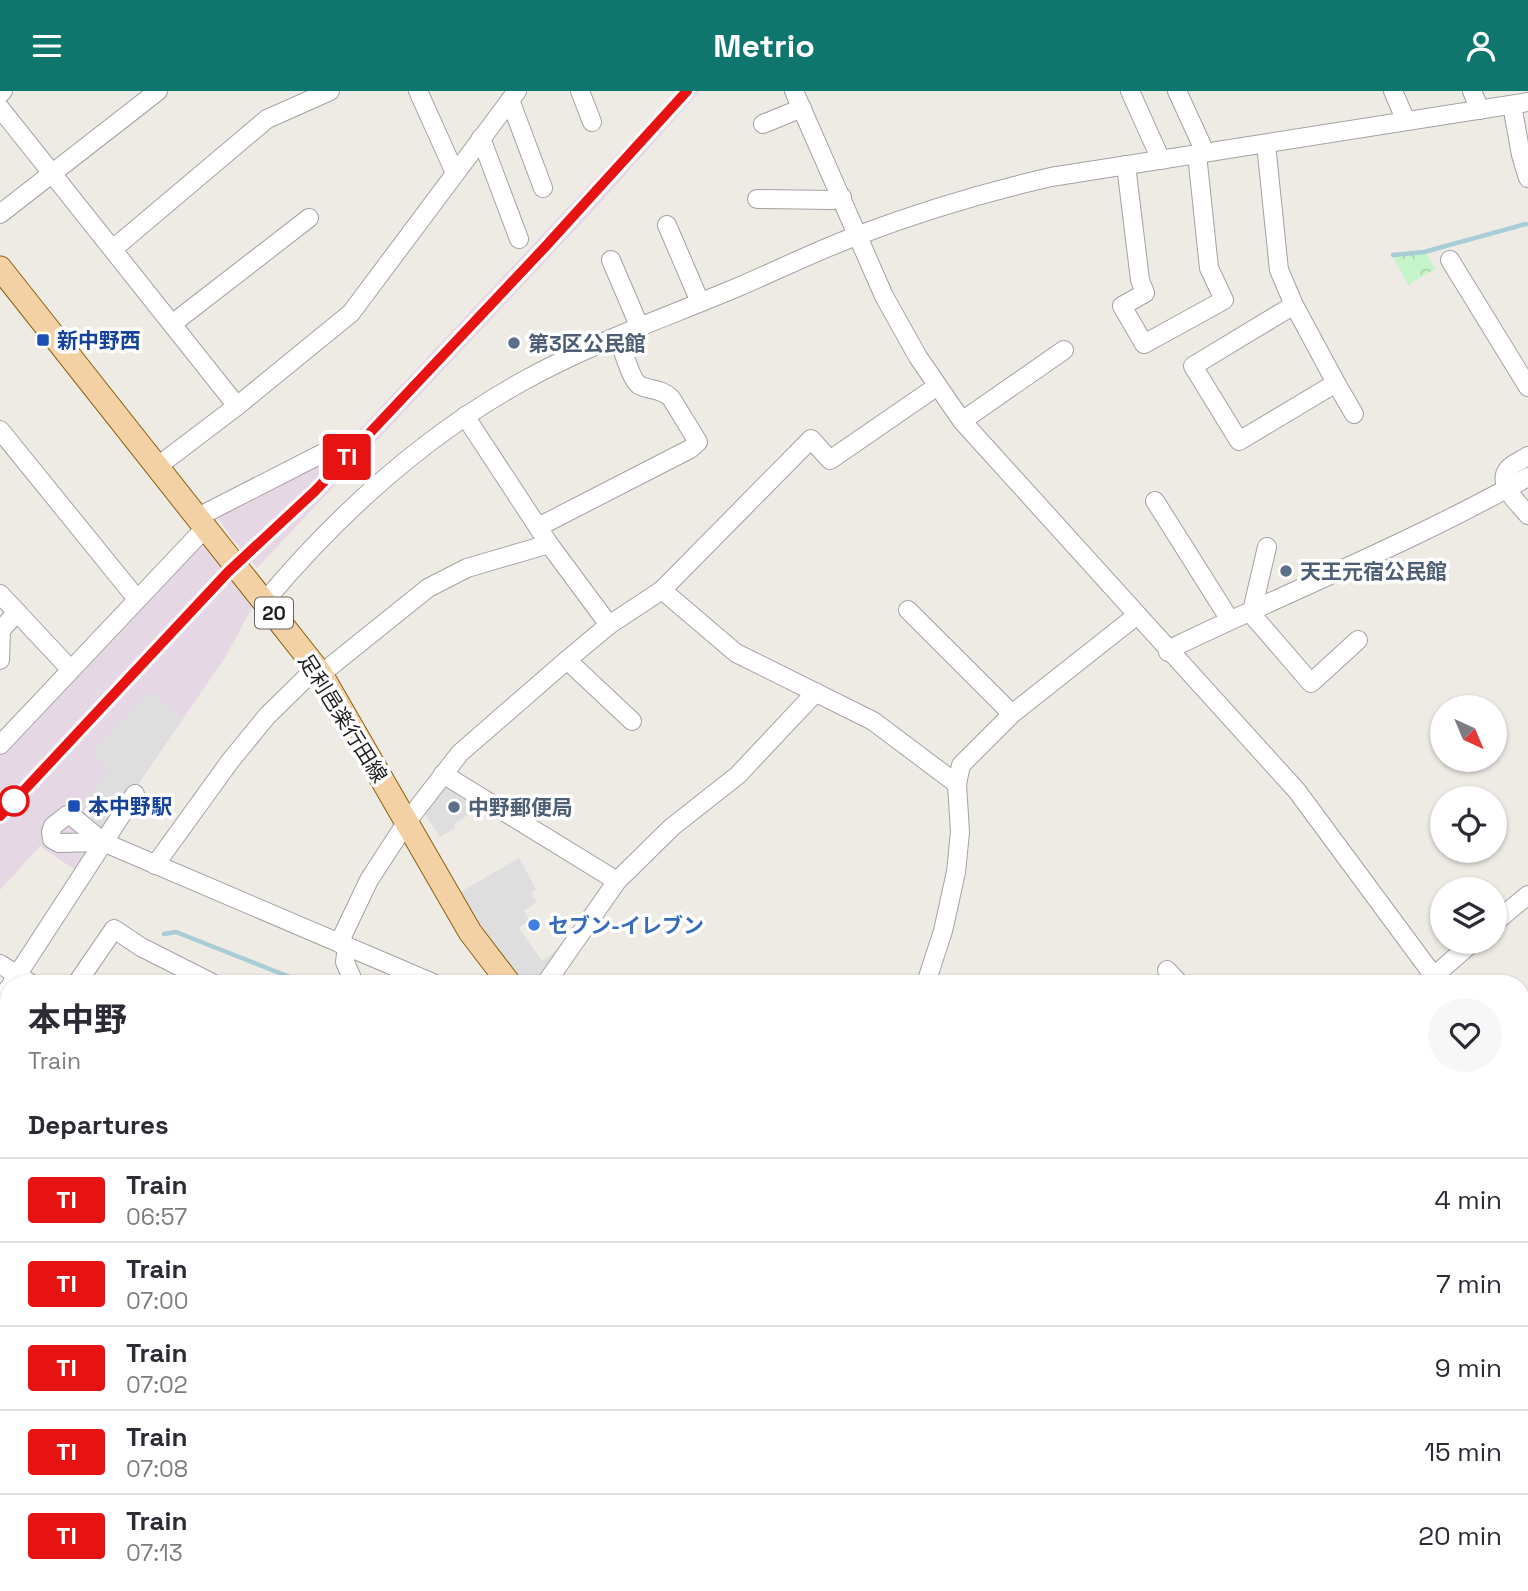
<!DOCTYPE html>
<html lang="en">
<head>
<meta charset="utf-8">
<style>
  :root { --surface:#fff; --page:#f7f7f7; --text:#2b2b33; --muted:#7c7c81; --line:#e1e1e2; --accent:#0f766e }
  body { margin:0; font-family:"Space Grotesk","Noto Sans JP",sans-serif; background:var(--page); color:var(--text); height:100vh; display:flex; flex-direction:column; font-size:26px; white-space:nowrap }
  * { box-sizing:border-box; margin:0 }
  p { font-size:23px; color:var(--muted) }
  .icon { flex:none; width:38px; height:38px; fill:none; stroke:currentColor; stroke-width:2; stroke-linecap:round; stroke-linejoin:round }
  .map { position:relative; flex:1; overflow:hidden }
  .panel { position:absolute; left:0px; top:884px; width:1530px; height:618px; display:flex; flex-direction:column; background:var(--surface); border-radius:28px 28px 0 0; box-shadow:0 2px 5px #0004 }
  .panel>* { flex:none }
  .badge { padding:0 14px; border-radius:5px; font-size:24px; line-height:46px }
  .needle { width:46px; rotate:136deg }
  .fabs { position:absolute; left:1430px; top:604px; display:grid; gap:14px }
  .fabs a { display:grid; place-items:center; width:77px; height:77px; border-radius:50%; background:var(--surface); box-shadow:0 2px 5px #0004; font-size:35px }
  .map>.badge { position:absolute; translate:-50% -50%; box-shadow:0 0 0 4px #fff }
  h2 { padding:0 28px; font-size:26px; line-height:63px }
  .round { display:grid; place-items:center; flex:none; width:74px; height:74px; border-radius:37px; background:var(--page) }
  .summary { display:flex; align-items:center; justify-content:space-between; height:119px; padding:0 28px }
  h1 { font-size:33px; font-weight:700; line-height:52px }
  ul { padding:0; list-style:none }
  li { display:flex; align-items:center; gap:21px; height:84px; padding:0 28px; border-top:2px solid var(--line) }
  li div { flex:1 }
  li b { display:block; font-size:26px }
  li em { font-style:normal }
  li .badge { min-width:77px; font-weight:700; text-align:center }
  header { display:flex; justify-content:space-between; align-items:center; height:91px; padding:0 28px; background:var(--accent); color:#fff; font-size:32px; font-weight:700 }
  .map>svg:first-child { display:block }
  .education { fill:#fcfce0 }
  .railway { fill:#e6d7e4 }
  .park { fill:url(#park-crowns) }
  .pitch { fill:#8ad6b9 }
  .parking { fill:#dedede }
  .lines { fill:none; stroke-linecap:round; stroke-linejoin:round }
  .stream { stroke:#a9cdd7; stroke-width:4.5 }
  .minor-casing { stroke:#a2a2a2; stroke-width:20 }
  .major-casing { stroke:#8a610e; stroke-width:25 }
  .minor { stroke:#fff; stroke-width:18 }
  .major { stroke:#f3d1a5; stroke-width:23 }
  .rail { stroke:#6c6c6c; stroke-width:4.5; stroke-dasharray:14 14; stroke-linecap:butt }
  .line-casing { stroke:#fff; stroke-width:16 }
  .line { stroke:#e71212; stroke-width:10 }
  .transit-dot { fill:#1a4fb4; stroke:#fff; stroke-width:2.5 }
  .service-dot { fill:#5c6f8a; stroke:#fff; stroke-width:2.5 }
  .stop-dot { fill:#fff; stroke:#e71212; stroke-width:3.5 }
  .shop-dot { fill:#3f7fe0; stroke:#fff; stroke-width:2.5 }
  .labels { text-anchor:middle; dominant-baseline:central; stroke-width:7; stroke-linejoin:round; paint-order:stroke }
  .shield { fill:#fff; stroke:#626262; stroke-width:2 }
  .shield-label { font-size:19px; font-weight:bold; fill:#1e1e1e }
  .transit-label { font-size:21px; font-weight:bold; fill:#164399; stroke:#fff; text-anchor:start }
  .service-label { font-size:21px; font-weight:bold; fill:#4e5e75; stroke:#fff; text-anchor:start }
  .street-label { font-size:21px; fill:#1e1e1e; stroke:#fff }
  .shop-label { font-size:21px; font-weight:bold; fill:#366cbe; stroke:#fff; text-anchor:start }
</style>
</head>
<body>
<header><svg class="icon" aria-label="menu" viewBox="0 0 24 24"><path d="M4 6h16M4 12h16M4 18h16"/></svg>Metrio<svg class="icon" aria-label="person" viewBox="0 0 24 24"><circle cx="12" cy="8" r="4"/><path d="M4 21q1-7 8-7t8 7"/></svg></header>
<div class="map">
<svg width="1528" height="1500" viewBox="0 0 1528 1500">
  <defs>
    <pattern id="park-crowns" width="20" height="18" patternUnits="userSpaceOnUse" patternTransform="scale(1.75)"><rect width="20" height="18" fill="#c6f4ca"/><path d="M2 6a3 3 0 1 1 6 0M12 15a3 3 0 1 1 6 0" fill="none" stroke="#aad1ad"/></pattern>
  </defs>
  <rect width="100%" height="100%" fill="#eeebe5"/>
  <polygon class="education" points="1528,1153 1528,1500 1336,1500 1328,1493 1521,1493 1521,1159"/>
  <g class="railway">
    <polygon points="677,0 700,0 592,121 257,477 230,445 216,423 326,365 329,371"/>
    <polygon points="199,449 252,517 226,565 78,781 40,755 0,799 0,662"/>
  </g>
  <polygon class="park" points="1426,162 1435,178 1408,194 1393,166"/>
  <polygon class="pitch" points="1381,1493 1460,1493 1451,1500 1387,1500"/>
  <g class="parking">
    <polygon points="149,600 182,628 107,737 79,716 109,680 93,660"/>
    <polygon points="445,691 488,719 477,726 473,721 454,733 455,737 440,746 423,720"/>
    <polygon points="519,767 536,798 531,802 537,811 524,820 529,829 519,837 542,870 565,853 539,892 522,892 457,803"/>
  </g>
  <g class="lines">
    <g class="stream">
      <polyline points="1393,164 1424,161 1526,133"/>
      <polyline points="164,843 176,841 305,892"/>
      <polyline points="327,892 343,888"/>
    </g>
    <g class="minor-casing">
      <g id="minor">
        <polyline points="418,0 455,82"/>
        <polyline points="580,0 592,31"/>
        <polyline points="794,0 884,205 918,266 962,330 1297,700 1439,892"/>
        <polyline points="1130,0 1161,69"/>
        <polyline points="1177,0 1205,61"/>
        <polyline points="1393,0 1406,30"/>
        <polyline points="1472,0 1480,19"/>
        <polyline points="0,3 3,0"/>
        <polyline points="510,9 543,97"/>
        <polyline points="1512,14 1521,64 1528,87"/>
        <polyline points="0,17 237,315"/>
        <polyline points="763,33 802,17"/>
        <polyline points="481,47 519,148"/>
        <polyline points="1266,53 1279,179 1294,214 1336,292 1239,350 1193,275 1294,214"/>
        <polyline points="1126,74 1140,189 1145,202 1122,215 1144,253 1224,209 1209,177 1197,63"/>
        <polyline points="757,108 833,109 842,106"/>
        <polyline points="0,123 158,0"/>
        <polyline points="667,134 700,211"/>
        <polyline points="113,158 267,28 330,0"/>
        <polyline points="611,169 640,237"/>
        <polyline points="1450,169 1528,296"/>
        <polyline points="172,233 309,127"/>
        <polyline points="1336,292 1354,323"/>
        <polyline points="465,325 549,453 609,534"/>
        <polyline points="962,330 1064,259"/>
        <polyline points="0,339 137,508"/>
        <path d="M1528,365C1522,369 1512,373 1508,378C1496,393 1519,413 1528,424"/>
        <polyline points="158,375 237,315 351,222 517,0"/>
        <polyline points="1155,410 1230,529"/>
        <polyline points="198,426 329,359"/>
        <path d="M538,436L690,358L698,351L671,307C661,297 650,300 639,294C631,289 622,256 618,246"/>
        <polyline points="1267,456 1252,520 1254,526 1311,592 1358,549"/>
        <polyline points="662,499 736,562 873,630 957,693"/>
        <polyline points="0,503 71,579"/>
        <path d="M265,510C339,422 423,345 525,289C592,252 667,226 738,196C778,179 818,159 859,144C922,120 986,101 1051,86L1528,11"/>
        <polyline points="908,519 1012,623"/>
        <path d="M1168,561L1176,555C1293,499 1414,450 1528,386"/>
        <polyline points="0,569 1,539 17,521"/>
        <polyline points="567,569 632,630"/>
        <polyline points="321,583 428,497 467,477 549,453"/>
        <polyline points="0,654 206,436"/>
        <polyline points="443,683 617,790"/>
        <polyline points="103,751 59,752 52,748 51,741 53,735 67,724 73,726 103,751 433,892"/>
        <polyline points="155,774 231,669 267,625 316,577"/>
        <polyline points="1494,832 1528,804"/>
        <polyline points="339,852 369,789 406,732 460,662 567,569 609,534 662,499 811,348 830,369 936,296"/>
        <polyline points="347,855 345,871 354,892"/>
        <polyline points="0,873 30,892"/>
        <polyline points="1167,879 1179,892"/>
        <polyline points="12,892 135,703"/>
        <polyline points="77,892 114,838 141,856 212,892"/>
        <polyline points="546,892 617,790 672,736 738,684 816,601"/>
        <polyline points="926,892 943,840 956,781 960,741 957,693 961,674 1012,623 1136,525"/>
        <polyline points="1426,892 1474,850"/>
        <polyline points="0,909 9,897"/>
        <polyline points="1521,985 1528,992"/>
        <polyline points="1521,1147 1528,1140"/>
        <polyline points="0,1242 9,1234"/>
        <polyline points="0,1291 9,1304"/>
        <polyline points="0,1442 9,1435"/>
        <polyline points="0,1480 9,1489"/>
        <polyline points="429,1493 435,1500"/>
        <polyline points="772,1500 779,1493"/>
        <polyline points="1081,1500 1087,1493"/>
      </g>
    </g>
    <g class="major-casing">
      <g id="major">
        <polyline points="0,177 321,583 470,841 509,892"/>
        <polyline points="1310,1493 1318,1500"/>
      </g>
    </g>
    <use href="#minor" class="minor"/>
    <use href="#major" class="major"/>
    <polyline class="rail" points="0,725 228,481 315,400 545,156 687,0"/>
  </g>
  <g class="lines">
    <g class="line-casing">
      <polyline id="line" points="0,725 228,481 315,400 545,156 687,0"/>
    </g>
    <use href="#line" class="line"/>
  </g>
  <g class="transit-dot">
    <rect x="36" y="242" width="14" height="14" rx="3.5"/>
    <rect x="67" y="708" width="14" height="14" rx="3.5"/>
  </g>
  <g class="service-dot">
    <circle cx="514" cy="252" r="7"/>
    <circle cx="1286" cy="480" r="7"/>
    <circle cx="454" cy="716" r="7"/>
  </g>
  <circle class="stop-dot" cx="14" cy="710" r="14"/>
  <circle class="shop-dot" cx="534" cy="834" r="7"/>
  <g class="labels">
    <rect class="shield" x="255" y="506.5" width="38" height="31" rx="5"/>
    <g class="shield-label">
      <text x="274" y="522">20</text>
    </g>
    <g class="transit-label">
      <text x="57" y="249">新中野西</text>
      <text x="88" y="715">本中野駅</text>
    </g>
    <g class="service-label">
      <text x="528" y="252">第3区公民館</text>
      <text x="1300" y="480">天王元宿公民館</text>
      <text x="468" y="716">中野郵便局</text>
    </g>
    <g class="street-label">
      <text transform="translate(343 627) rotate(58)">足利邑楽行田線</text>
    </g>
    <g class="shop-label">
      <text x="548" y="834">セブン-イレブン</text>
    </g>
  </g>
</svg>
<div class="fabs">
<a><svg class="needle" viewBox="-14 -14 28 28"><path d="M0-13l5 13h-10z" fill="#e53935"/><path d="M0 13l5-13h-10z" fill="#7c7c81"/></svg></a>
<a><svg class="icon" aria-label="locate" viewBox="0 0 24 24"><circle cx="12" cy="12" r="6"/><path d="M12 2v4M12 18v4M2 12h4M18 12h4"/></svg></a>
<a><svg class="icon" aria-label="layers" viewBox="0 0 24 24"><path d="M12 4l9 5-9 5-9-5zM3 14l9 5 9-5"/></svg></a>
</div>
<b class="badge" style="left:347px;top:366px;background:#e71212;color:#fff">TI</b>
<section class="panel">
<div class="summary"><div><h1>本中野</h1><p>Train</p></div><a class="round"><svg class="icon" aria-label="heart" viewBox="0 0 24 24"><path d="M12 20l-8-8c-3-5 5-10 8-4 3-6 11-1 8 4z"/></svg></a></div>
<h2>Departures</h2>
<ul>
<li><span class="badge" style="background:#e71212;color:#fff">TI</span><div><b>Train</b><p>06:57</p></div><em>4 min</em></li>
<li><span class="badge" style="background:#e71212;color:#fff">TI</span><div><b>Train</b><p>07:00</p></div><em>7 min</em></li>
<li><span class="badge" style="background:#e71212;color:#fff">TI</span><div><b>Train</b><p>07:02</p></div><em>9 min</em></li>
<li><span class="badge" style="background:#e71212;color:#fff">TI</span><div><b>Train</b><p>07:08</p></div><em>15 min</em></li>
<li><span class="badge" style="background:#e71212;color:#fff">TI</span><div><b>Train</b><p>07:13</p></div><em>20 min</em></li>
</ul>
</section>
</div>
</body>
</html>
